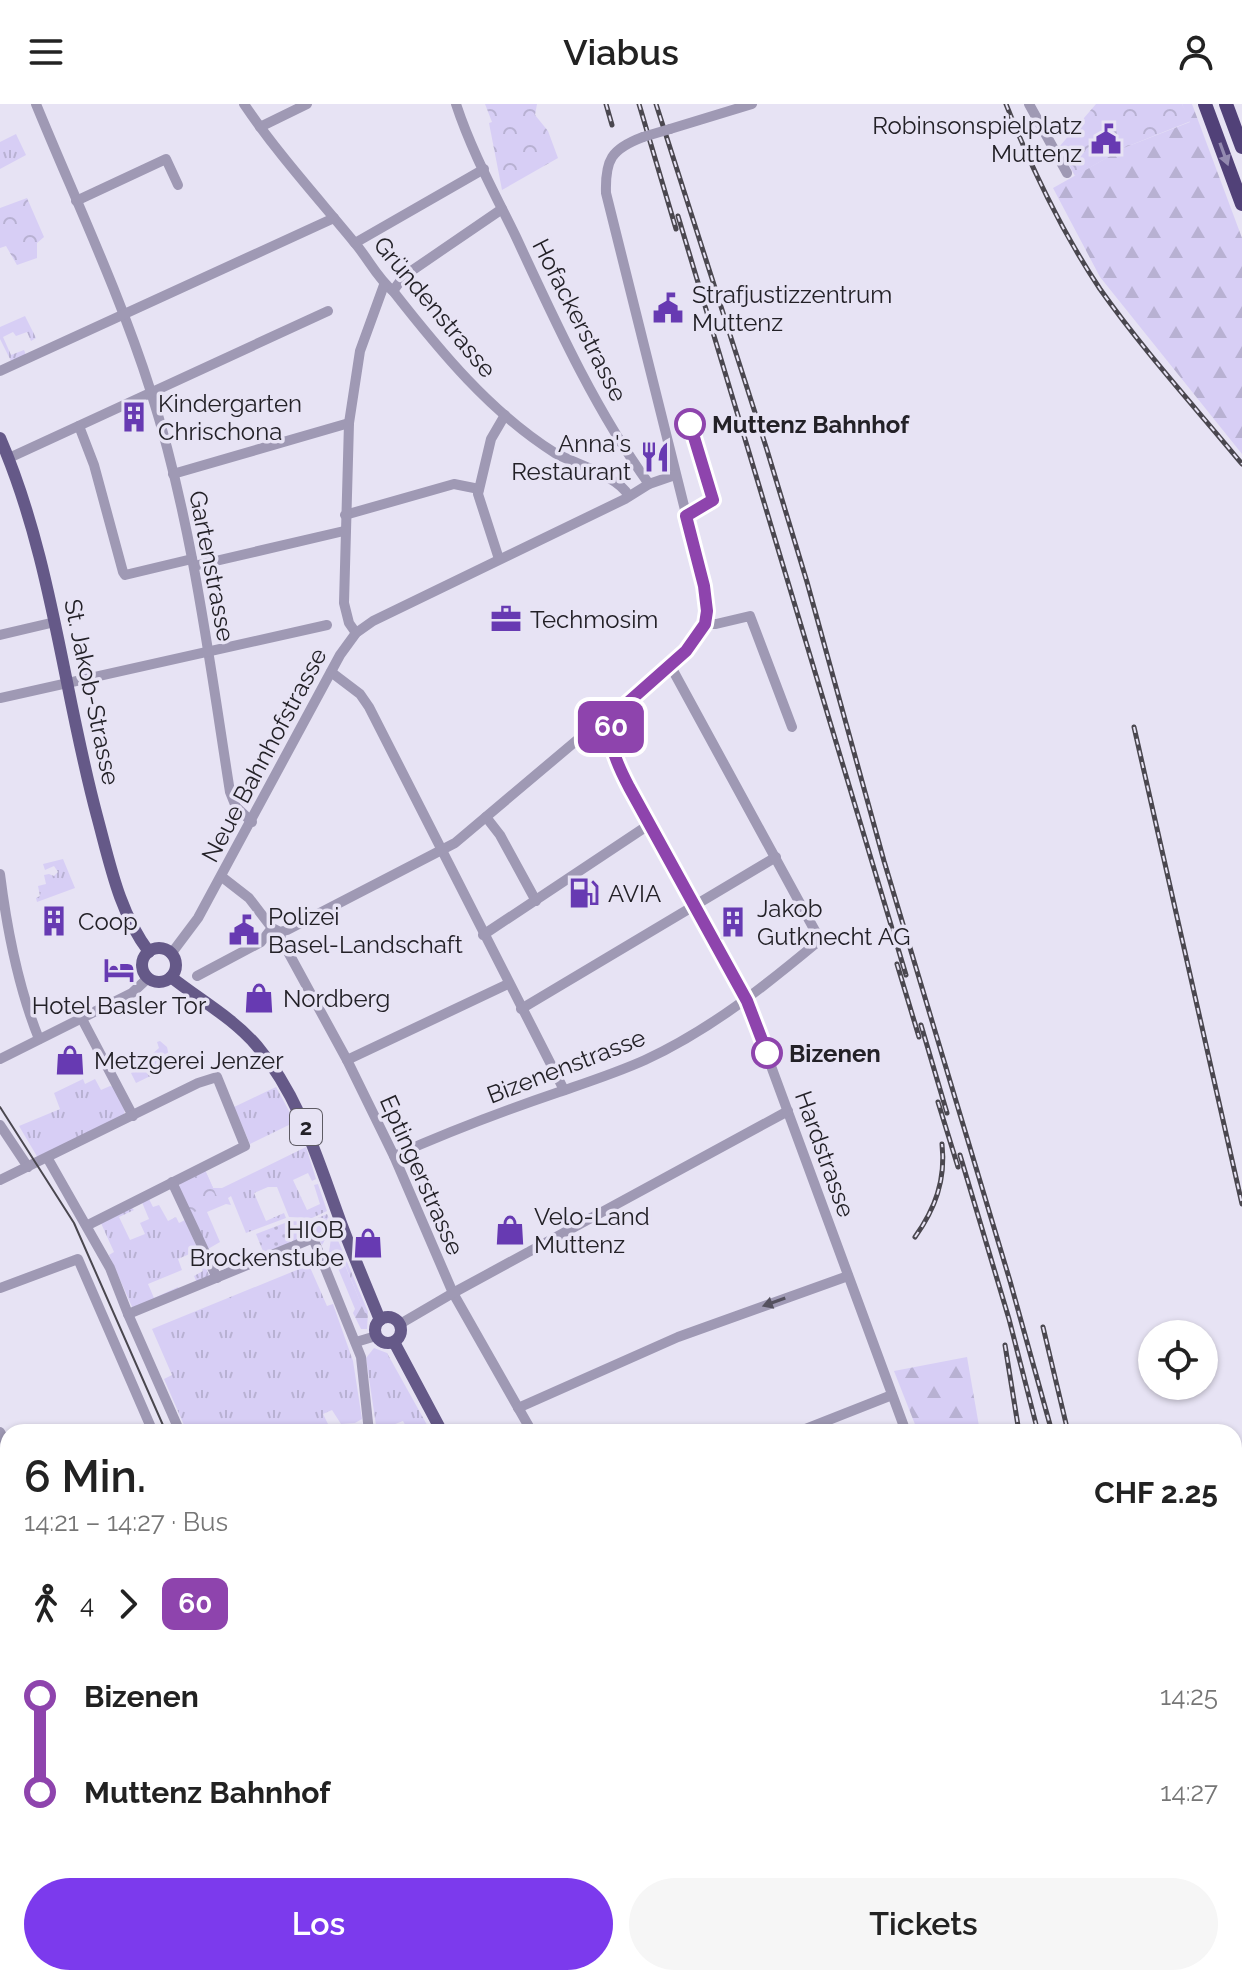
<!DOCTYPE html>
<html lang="de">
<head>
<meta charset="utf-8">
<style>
  :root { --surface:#fff; --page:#f6f6f6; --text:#222; --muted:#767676; --accent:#7c3aed }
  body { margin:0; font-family:Raleway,sans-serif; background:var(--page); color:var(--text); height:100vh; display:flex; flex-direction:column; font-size:30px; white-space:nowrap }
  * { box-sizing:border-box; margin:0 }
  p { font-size:26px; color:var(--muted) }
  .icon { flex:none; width:44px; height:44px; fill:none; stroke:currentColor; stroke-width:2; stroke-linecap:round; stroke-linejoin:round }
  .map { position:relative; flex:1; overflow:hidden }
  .panel { position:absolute; left:0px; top:1320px; width:1242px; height:562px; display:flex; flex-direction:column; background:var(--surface); border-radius:24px 24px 0 0; box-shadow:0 2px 6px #0004 }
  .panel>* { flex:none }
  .badge { padding:0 16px; border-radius:12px; font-size:28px; line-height:52px }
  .fabs { position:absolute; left:1138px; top:1216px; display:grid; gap:16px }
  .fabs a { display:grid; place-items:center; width:80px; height:80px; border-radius:50%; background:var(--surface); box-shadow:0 2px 6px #0004; font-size:40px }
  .map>.badge { position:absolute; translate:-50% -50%; box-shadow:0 0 0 4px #fff }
  .legs { display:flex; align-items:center; gap:12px; height:88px; padding:0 24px; font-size:26px }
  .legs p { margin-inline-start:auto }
  .summary { display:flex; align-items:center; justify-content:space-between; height:136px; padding:0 24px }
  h1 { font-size:44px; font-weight:600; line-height:60px }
  .primary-button { display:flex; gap:16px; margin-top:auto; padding:16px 24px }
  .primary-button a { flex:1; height:92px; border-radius:48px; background:var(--accent); color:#fff; font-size:32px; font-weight:600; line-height:92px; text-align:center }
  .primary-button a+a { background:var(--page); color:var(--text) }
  ul { padding:0 24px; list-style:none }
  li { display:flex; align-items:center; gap:28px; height:96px; font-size:30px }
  li i { display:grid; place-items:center; width:12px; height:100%; margin:0 10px; background:currentColor }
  li i::after { content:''; width:20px; height:20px; margin:-10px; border:6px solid; border-radius:50%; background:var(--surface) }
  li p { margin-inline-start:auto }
  li:first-child i { background:linear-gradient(#0000 50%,currentColor 0) }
  li:last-child i { background:linear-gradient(currentColor 50%,#0000 0) }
  header { display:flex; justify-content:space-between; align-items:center; height:104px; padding:0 24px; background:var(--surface); font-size:36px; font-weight:600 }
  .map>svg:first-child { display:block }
  .grass { fill:url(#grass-tufts) }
  .forest { fill:url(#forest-firs) }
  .park { fill:url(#park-crowns) }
  .garden { fill:url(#garden-dots) }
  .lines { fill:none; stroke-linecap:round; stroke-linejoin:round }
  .minor-tunnel { stroke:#c0bccb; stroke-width:10; stroke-dasharray:10 5; stroke-linecap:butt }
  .minor { stroke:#9f99b4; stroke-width:10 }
  .major { stroke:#655988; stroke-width:12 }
  .highway { stroke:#514178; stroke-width:14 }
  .tram { stroke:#4a474f; stroke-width:2 }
  .rail-casing { stroke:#4a474f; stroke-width:5 }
  .rail { stroke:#e7e3f4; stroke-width:2; stroke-dasharray:6; stroke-linecap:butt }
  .minor-bridge { stroke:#9f99b4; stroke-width:10 }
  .oneway { fill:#948ab0 }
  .oneway2 { fill:#55515f }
  .line-1-casing { stroke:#fff; stroke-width:18 }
  .line-1 { stroke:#8e44ad; stroke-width:12 }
  .stop-1-dot { fill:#fff; stroke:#8e44ad; stroke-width:4 }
  .labels { text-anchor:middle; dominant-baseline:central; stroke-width:7; stroke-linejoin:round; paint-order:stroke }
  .shield { fill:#e7e3f4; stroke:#5e5b64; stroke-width:2 }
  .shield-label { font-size:22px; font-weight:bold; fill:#232127 }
  .poi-label { font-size:24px; fill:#232127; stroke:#e7e3f4; text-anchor:start }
  .street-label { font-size:24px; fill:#232127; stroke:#e7e3f4 }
  .stop-label { font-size:24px; font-weight:bold; fill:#232127; stroke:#e7e3f4; text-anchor:start }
</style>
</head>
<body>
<header><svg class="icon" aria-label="menu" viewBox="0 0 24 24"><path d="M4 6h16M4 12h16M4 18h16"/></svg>Viabus<svg class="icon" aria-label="person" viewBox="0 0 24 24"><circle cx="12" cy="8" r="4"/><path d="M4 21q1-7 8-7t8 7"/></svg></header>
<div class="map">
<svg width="1242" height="1881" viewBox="0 0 1242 1881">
  <defs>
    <pattern id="grass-tufts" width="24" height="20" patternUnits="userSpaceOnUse" patternTransform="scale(2)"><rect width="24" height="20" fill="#d7cef5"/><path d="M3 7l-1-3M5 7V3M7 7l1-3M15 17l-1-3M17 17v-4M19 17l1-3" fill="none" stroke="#b8b1d2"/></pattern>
    <pattern id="forest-firs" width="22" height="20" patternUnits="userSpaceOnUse" patternTransform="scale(2)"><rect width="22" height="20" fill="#d7cef5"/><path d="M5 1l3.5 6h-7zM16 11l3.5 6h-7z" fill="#b8b1d2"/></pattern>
    <pattern id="park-crowns" width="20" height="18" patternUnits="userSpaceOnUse" patternTransform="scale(2)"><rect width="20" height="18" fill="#d7cef5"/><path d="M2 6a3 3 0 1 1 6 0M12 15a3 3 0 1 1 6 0" fill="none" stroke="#b8b1d2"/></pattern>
    <pattern id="garden-dots" width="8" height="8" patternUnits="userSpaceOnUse" patternTransform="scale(2)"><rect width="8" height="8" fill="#d7cef5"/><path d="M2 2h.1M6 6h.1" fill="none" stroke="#b8b1d2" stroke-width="1.8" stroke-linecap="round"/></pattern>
  </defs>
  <rect width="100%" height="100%" fill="#e7e3f4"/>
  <g class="grass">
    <polygon points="16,30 26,51 0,65 0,38"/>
    <polygon points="25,212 36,234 31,237 27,228 16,232 13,228 3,233 11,251 24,246 26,251 11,257 0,235 0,223"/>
    <polygon points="63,755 75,784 37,798 36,794 40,792 38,782 46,780 44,771 49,770 54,772 58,768 54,762 45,766 43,760"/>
    <polygon points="160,937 167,943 169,952 163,956 167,964 136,979 131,969 152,958 150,952 159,944 157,938"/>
    <polygon points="83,975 85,980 95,975 101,986 110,982 114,983 125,1005 124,1011 38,1054 19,1022 60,1005 54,989"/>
    <polygon points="276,983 295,1018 250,1040 234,1003"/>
    <polygon points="306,1043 316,1075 312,1077 308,1069 293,1076 307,1106 320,1100 314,1081 318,1080 327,1107 312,1114 289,1113 277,1083 268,1083 254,1089 266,1117 284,1109 286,1114 246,1129 231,1092 228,1094 231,1101 226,1100 207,1108 220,1138 208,1145 190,1110 205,1066 213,1084 222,1084"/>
    <polygon points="148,1093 153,1103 159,1101 168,1117 176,1113 179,1119 185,1116 210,1173 197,1179 194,1172 203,1167 194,1148 178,1155 182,1166 148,1180 154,1194 178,1183 179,1185 133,1205 109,1151 114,1148 100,1117 131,1103 134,1106 119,1113 130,1136 145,1130 140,1119 149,1115 141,1096"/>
    <path d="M327,1110L368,1208L365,1210L341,1150L328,1154C330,1137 336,1126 321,1114L316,1118C323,1125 329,1131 322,1141L319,1136L323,1132L318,1133L311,1117Z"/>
    <polygon points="309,1161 327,1202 333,1200 353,1257 362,1315 355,1319 341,1320 332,1306 323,1310 329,1322 336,1328 187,1328 164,1275 172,1271 152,1225"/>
    <polygon points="374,1244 387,1249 431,1328 409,1328 403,1317 385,1324 386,1328 377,1328 366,1254"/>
    <polygon points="0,1481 8,1484 8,1515 0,1512"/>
    <polygon points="92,1874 202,1874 200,1881 99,1881 92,1880"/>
    <polygon points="315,1874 365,1874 370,1881 305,1881"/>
    <polygon points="437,1874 496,1874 498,1881 440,1881"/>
    <polygon points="551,1874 597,1874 599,1881 553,1881"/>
  </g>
  <g class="forest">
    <polygon points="1182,0 1192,0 1242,134 1242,350 1100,173 1053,84 1126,43 1190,18"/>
    <polygon points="340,1149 365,1209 368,1208 367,1225 361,1225 353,1209 355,1205 333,1152"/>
    <polygon points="967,1253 980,1328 918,1328 894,1267"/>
    <polygon points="8,1781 8,1874 92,1874 92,1879 99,1881 0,1881 0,1783"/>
    <polygon points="202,1874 234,1874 240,1881 200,1881"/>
    <polygon points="862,1874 923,1874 925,1881 862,1881"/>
    <polygon points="1051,1874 1182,1874 1184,1881 1047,1881"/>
  </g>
  <g class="park">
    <polygon points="485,0 537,0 535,11 548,27 558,54 502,86 489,19 492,18"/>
    <polygon points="1096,0 1182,0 1191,17 1126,43 1075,72 1059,43"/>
    <polygon points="27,94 44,133 37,139 37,154 17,161 6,142 0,144 0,104"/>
    <polygon points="205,1066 219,1097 190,1110 178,1084 182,1077"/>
    <polygon points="521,1874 545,1874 547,1881 503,1881 503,1879"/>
  </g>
  <polygon class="garden" points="290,1117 307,1118 313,1132 265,1152 256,1130"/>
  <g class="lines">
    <polyline class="minor-tunnel" points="1234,1750 1242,1748"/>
    <g class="minor">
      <path d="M36,0C75,95 120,190 151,288C192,418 209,554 230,688L236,703L252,718"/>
      <path d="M244,0C277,49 317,93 354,138C368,154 377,174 393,187C440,247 490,308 555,349C577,361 617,371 629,392"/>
      <path d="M456,0C471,46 495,90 516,133C555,217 594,304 649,380"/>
      <polyline points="1029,0 1067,69"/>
      <polyline points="260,23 307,0"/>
      <polyline points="670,25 752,0"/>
      <path d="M643,33C611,45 605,56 606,89L704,482C706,494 708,507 705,520C694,554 640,581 616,609C605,636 616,658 629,683L747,897L906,1328"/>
      <polyline points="76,97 166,55 178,81"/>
      <polyline points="355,139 484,65"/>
      <polyline points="393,187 404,172 502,105"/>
      <polyline points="0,267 334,114"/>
      <polyline points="79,322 94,361 123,468 125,471 192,455"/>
      <polyline points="9,354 328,207"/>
      <polyline points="173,370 349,319"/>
      <polyline points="345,411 454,380 479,385"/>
      <polyline points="499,455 478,390 491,335 505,311"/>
      <polyline points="194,462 344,427"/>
      <polyline points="705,520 716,520 750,512 792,623"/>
      <polyline points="356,529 349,519 344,499 349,319 360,247 384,181"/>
      <polyline points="0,531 55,518"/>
      <polyline points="331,568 360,590 369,603 564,986"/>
      <polyline points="0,594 327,521"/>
      <polyline points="486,713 500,731 536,797"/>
      <path d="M0,770C7,826 18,883 39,935"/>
      <polyline points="222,773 249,794 272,824 280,828 287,826 455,739 589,626 611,621"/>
      <polyline points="280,828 281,835 347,956 394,1052 453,1189 532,1328"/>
      <polyline points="483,831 650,720"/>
      <polyline points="171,850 198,814 340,551 356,529 373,517 625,395 649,380 675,371"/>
      <polyline points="197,872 261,838 272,824"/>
      <polyline points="521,905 776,753"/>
      <polyline points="82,915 133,1012"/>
      <polyline points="0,955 132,889 148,874"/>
      <polyline points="347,956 508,880"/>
      <polyline points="0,1021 28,1063"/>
      <path d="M394,1052C448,1028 503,1007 559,988C588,978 616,969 645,956C710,926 765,882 820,836L670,561"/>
      <polyline points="48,1055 110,1164 128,1210 180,1328"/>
      <polyline points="0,1076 198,979 217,973 245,1042 88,1121"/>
      <polyline points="172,1078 217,1174"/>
      <polyline points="0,1184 78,1155 153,1328"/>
      <polyline points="128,1210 313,1134 361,1253 369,1328"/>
      <polyline points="400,1220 453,1189 788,1007"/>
      <polyline points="356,1238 376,1232"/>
      <polyline points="518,1304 678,1233 848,1172"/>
      <polyline points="0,1328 8,1343"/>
      <polyline points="798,1328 892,1291"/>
      <polyline points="0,1441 8,1445"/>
      <polyline points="0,1597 8,1599"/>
      <polyline points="0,1681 8,1696"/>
      <polyline points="0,1757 8,1766"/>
      <polyline points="371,1874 376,1881"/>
      <polyline points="425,1874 429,1881"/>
      <polyline points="609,1874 610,1881"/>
      <polyline points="743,1874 744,1881"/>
    </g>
    <g class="major">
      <path d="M0,334C52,454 63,586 97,712C110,760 119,808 149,848"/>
      <circle cx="159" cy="861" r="17"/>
      <path d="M171,873C200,896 233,914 257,942C300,993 318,1057 341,1119C353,1151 367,1184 380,1216"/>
      <circle cx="388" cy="1226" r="13"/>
      <polyline points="394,1238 442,1328"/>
      <polyline points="635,1874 637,1881"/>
    </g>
    <g class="highway">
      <polyline points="1205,0 1242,100"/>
      <polyline points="1226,0 1242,43"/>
    </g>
    <g class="tram">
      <polyline points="0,1003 74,1119 166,1328"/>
      <polyline points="414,1874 418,1881"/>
    </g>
    <g class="rail-casing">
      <g id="rail">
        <polyline points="606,0 612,21"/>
        <polyline points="639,0 676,125"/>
        <polyline points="656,0 767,346 807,478 884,757 1010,1177 1052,1328"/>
        <path d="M1006,0C1031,63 1062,128 1100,185C1143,246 1195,303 1242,360"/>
        <polyline points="678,112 906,871"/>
        <polyline points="1134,623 1242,1100"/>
        <polyline points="897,860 919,933"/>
        <polyline points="921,921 947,1009"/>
        <polyline points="938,998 958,1063"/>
        <polyline points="960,1051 1009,1215 1038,1328"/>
        <path d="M915,1133C935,1105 946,1076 942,1040"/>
        <polyline points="1043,1223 1068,1328"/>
        <polyline points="1005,1241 1019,1328"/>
        <polyline points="1198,1874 1200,1881"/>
        <polyline points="1220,1874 1222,1881"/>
        <polyline points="1080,1881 1081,1874"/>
      </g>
    </g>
    <use href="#rail" class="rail"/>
    <polyline class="minor-bridge" points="643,33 670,25"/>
  </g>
  <defs><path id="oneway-solid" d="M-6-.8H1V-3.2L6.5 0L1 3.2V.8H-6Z" transform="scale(2)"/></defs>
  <use class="oneway" href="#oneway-solid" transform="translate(1224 50) rotate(70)"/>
  <use class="oneway2" href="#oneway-solid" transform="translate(774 1198) rotate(160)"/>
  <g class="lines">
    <g class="line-1-casing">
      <path id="line-1" d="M690,320L713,396L686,412L704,482L707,507L705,520L686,547L616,609C605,636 616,658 629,683L747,897L767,949"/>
    </g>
    <use href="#line-1" class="line-1"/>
  </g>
  <defs>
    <g id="civic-bare" transform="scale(2.4)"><path d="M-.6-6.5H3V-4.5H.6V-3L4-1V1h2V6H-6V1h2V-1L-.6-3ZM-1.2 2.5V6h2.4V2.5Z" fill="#673ab2" stroke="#e7e3f4" stroke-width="2.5" paint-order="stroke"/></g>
    <g id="building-bare" transform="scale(2.4)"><path d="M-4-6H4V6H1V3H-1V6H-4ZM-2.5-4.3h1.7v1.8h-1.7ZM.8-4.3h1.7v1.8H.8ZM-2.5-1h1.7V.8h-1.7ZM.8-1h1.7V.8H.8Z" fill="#673ab2" stroke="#e7e3f4" stroke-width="2.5" paint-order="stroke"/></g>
    <g id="restaurant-bare" transform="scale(2.4)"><path d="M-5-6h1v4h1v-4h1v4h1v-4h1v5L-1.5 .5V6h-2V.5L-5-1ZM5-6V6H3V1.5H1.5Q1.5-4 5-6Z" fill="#673ab2" stroke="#e7e3f4" stroke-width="2.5" paint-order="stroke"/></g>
    <g id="office-bare" transform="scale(2.4)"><path d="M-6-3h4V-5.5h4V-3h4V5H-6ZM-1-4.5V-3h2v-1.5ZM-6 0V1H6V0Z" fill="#673ab2" stroke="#e7e3f4" stroke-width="2.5" paint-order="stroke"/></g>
    <g id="fuel-bare" transform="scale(2.4)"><path d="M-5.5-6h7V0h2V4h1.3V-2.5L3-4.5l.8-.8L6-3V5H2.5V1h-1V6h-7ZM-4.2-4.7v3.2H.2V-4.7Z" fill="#673ab2" stroke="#e7e3f4" stroke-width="2.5" paint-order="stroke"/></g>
    <g id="hotel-bare" transform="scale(2.4)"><path d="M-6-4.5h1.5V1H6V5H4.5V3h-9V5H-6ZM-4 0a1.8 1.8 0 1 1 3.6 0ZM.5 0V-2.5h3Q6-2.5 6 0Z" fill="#673ab2" stroke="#e7e3f4" stroke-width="2.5" paint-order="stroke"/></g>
    <g id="shop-bare" transform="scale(2.4)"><path d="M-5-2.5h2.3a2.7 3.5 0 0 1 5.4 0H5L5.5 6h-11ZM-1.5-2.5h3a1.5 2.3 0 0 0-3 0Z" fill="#673ab2" stroke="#e7e3f4" stroke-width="2.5" paint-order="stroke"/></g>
  </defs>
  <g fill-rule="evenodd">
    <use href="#civic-bare" x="1106" y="35"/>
    <use href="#civic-bare" x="668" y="204"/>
    <use href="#building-bare" x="134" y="313"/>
    <use href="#restaurant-bare" x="655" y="353"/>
    <use href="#office-bare" x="506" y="515"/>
    <use href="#fuel-bare" x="584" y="789"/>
    <use href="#building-bare" x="54" y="817"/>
    <use href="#building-bare" x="733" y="818"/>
    <use href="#civic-bare" x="244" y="826"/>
    <use href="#hotel-bare" x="119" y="866"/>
    <use href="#shop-bare" x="259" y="894"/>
    <use href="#shop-bare" x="70" y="956"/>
    <use href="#shop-bare" x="510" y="1126"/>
    <use href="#shop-bare" x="368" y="1139"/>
  </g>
  <g class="stop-1-dot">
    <circle cx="690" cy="320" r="14"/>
    <circle cx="767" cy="949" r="14"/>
  </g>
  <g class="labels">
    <rect class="shield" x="290" y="1005" width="32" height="36" rx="6"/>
    <g class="shield-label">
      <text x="306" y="1023">2</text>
    </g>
    <g class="poi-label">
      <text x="1082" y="21" text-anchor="end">Robinsonspielplatz<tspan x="1082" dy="28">Muttenz</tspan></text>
      <text x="692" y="190">Strafjustizzentrum<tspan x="692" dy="28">Muttenz</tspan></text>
      <text x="158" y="299">Kindergarten<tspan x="158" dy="28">Chrischona</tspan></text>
      <text x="631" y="339" text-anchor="end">Anna's<tspan x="631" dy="28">Restaurant</tspan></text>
      <text x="530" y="515">Techmosim</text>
      <text x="608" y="789">AVIA</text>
      <text x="757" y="804">Jakob<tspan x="757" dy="28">Gutknecht AG</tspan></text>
      <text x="268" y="812">Polizei<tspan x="268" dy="28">Basel-Landschaft</tspan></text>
      <text x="78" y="817">Coop</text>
      <text x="283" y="894">Nordberg</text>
      <text x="119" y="901" text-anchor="middle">Hotel Basler Tor</text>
      <text x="94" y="956">Metzgerei Jenzer</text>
      <text x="534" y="1112">Velo-Land<tspan x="534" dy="28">Muttenz</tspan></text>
      <text x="344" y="1125" text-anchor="end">HIOB<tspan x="344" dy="28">Brockenstube</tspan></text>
    </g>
    <g class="street-label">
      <text transform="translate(435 203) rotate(50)">Gründenstrasse</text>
      <text transform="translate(580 216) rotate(63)">Hofackerstrasse</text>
      <text transform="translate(212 462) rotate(79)">Gartenstrasse</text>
      <text transform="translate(92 588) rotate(78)">St. Jakob-Strasse</text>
      <text transform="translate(264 651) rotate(-62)">Neue Bahnhofstrasse</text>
      <text transform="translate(566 962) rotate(-21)">Bizenenstrasse</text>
      <text transform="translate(825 1050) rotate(70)">Hardstrasse</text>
      <text transform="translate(422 1071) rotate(66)">Eptingerstrasse</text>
    </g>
    <g class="stop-label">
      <text x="712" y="320">Muttenz Bahnhof</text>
      <text x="789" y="949">Bizenen</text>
    </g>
  </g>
</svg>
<div class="fabs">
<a><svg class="icon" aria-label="locate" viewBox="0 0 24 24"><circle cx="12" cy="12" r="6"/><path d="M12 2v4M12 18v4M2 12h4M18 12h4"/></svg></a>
</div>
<b class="badge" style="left:611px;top:623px;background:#8e44ad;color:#fff">60</b>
<section class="panel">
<div class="summary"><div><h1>6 Min.</h1><p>14:21 – 14:27 · Bus</p></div><b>CHF 2.25</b></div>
<div class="legs"><svg class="icon" aria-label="walk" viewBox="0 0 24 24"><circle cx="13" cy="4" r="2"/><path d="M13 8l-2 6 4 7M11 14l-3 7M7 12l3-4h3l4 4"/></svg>4<svg class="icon" aria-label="forward" viewBox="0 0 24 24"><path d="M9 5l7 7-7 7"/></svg><b class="badge" style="background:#8e44ad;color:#fff">60</b></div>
<ul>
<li><i style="color:#8e44ad"></i><b>Bizenen</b><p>14:25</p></li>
<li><i style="color:#8e44ad"></i><b>Muttenz Bahnhof</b><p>14:27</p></li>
</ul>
<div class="primary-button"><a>Los</a><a>Tickets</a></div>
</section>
</div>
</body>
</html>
